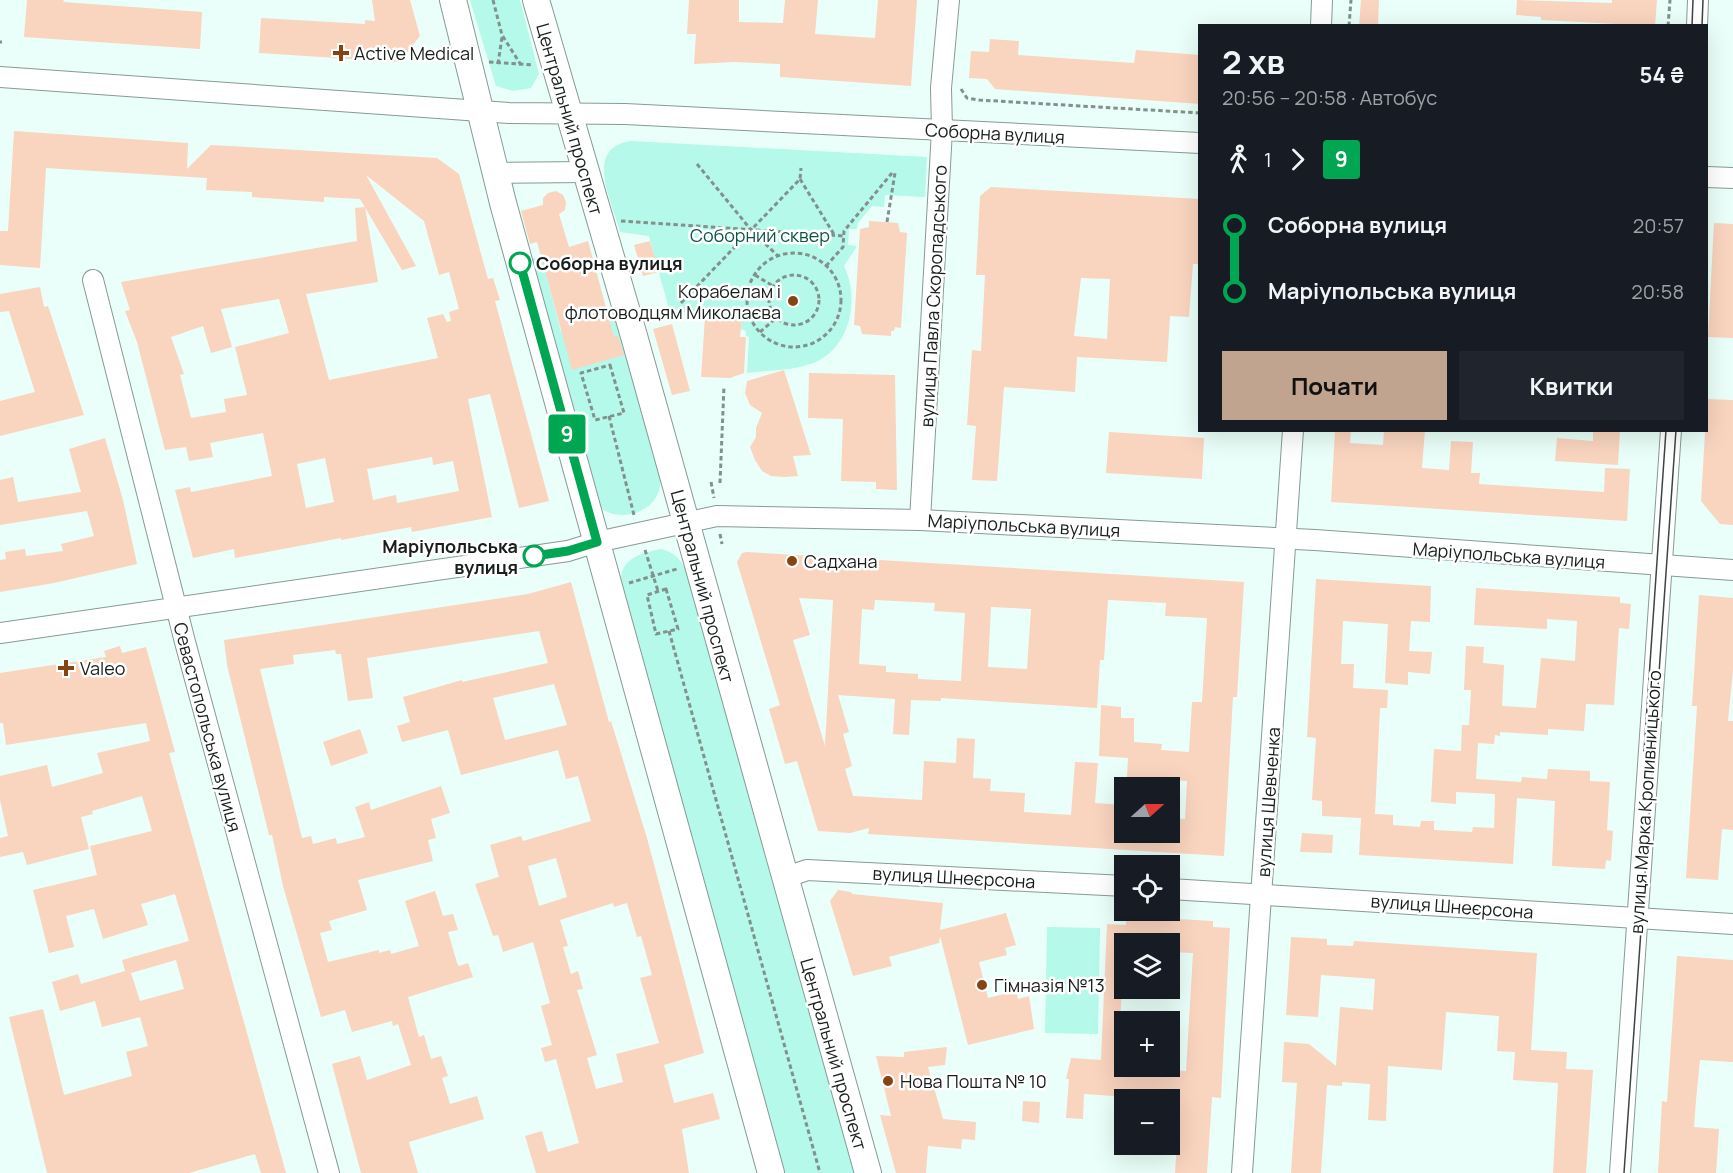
<!DOCTYPE html>
<html lang="uk">
<head>
<meta charset="utf-8">
<style>
  :root { --surface:#171b24; --page:#20242c; --text:#f1f3f6; --muted:#9ea1a6; --accent:#c1a48f }
  body { margin:0; font-family:Manrope,sans-serif; background:var(--page); color:var(--text); height:100vh; display:flex; flex-direction:column; font-size:22px; white-space:nowrap }
  * { box-sizing:border-box; margin:0 }
  p { font-size:20px; color:var(--muted) }
  .icon { flex:none; width:33px; height:33px; fill:none; stroke:currentColor; stroke-width:2; stroke-linecap:round; stroke-linejoin:round }
  .map { position:relative; flex:1; overflow:hidden }
  .sheet { position:absolute; left:1198px; top:24px; width:510px; height:408px; display:flex; flex-direction:column; background:var(--surface); border-radius:0px; box-shadow:0 6px 24px #0002 }
  .sheet>* { flex:none }
  .badge { padding:0 12px; border-radius:4px; font-size:21px; line-height:39px }
  .needle { width:39px; rotate:69deg }
  .buttons { position:absolute; left:1114px; top:777px; display:grid; gap:12px }
  .buttons a { display:grid; place-items:center; width:66px; height:66px; border-radius:0px; background:var(--surface); box-shadow:0 6px 24px #0002; font-size:30px }
  .map>.badge { position:absolute; translate:-50% -50%; box-shadow:0 0 0 3px #fff }
  .legs { display:flex; align-items:center; gap:9px; height:66px; padding:0 24px; font-size:20px }
  .legs p { margin-inline-start:auto }
  .overview { display:flex; align-items:center; justify-content:space-between; height:102px; padding:0 24px }
  h1 { font-size:33px; font-weight:700; line-height:45px }
  .button { display:flex; gap:12px; margin-top:auto; padding:12px 24px }
  .button a { flex:1; height:69px; border-radius:0px; background:var(--accent); color:#111; font-size:24px; font-weight:700; line-height:69px; text-align:center }
  .button a+a { background:var(--page); color:var(--text) }
  ul { padding:0 24px; list-style:none }
  li { display:flex; align-items:center; gap:21px; height:66px; font-size:22px }
  li i { display:grid; place-items:center; width:9px; height:100%; margin:0 8px; background:currentColor }
  li i::after { content:''; width:15px; height:15px; margin:-8px; border:4px solid; border-radius:50%; background:var(--surface) }
  li p { margin-inline-start:auto }
  li:first-child i { background:linear-gradient(#0000 50%,currentColor 0) }
  li:last-child i { background:linear-gradient(currentColor 50%,#0000 0) }
  .map>svg:first-child { display:block }
  .green { fill:#b4f9e9 }
  .building { fill:#f9d4bf; fill-rule:evenodd }
  .lines { fill:none; stroke-linecap:round; stroke-linejoin:round }
  .minor-casing { stroke:#879a95; stroke-width:22 }
  .major-casing { stroke:#879a95; stroke-width:28 }
  .path { stroke:#83918d; stroke-width:3; stroke-dasharray:4.5 3; stroke-linecap:butt }
  .minor { stroke:#fff; stroke-width:20 }
  .major { stroke:#fff; stroke-width:26 }
  .tram { stroke:#3c4543; stroke-width:1.5 }
  .line-1-casing { stroke:#fff; stroke-width:14 }
  .line-1 { stroke:#00a651; stroke-width:9 }
  .poi-dot { fill:#864412; stroke:#fff; stroke-width:2 }
  .stop-1-dot { fill:#fff; stroke:#00a651; stroke-width:3 }
  .labels { text-anchor:middle; dominant-baseline:central; stroke-width:5; stroke-linejoin:round; paint-order:stroke }
  .poi-label { font-size:18px; fill:#171e1c; stroke:#fff; text-anchor:start }
  .street-label { font-size:18px; fill:#171e1c; stroke:#fff }
  .park-label { font-size:18px; fill:#0f5448; stroke:#fff }
  .stop-label { font-size:18px; font-weight:bold; fill:#171e1c; stroke:#fff; text-anchor:start }
</style>
</head>
<body>
<div class="map">
<svg width="1733" height="1173" viewBox="0 0 1733 1173">
  <rect width="100%" height="100%" fill="#eafff9"/>
  <g class="green">
    <polygon points="470,0 520,0 539,74 531,88 513,91 496,86"/>
    <path d="M631,141L927,157L925,197L885,195L884,207L872,206L858,223L857,229H849L848,245L857,246L844,266C861,301 849,354 807,365C788,371 766,370 747,373L749,337L746,336V331L741,329L742,320L703,316L669,309L649,236L620,232C612,201 583,148 631,141Z"/>
    <path d="M541,256L561,332L615,317L660,479C663,509 623,525 601,508L531,259Z"/>
    <path d="M661,549C677,553 683,562 688,577L856,1173H784L621,586C618,559 640,553 661,549Z"/>
    <polygon points="1047,927 1100,928 1098,1034 1045,1033"/>
  </g>
  <g class="building">
    <polygon points="27,0 64,0 63,2 202,12 200,49 24,37"/>
    <polygon points="372,0 410,0 420,36 399,62 259,53 261,18 365,24 365,20 375,21"/>
    <polygon points="689,0 739,0 739,22 783,23 785,0 818,0 815,34 875,38 878,0 917,0 911,86 780,77 780,64 734,62 694,64 696,34 687,34"/>
    <polygon points="1361,0 1379,0 1378,26 1359,26"/>
    <polygon points="1517,0 1612,3 1612,0 1657,0 1655,26 1541,20 1541,17 1516,15"/>
    <polygon points="990,39 1019,41 1018,55 1134,63 1136,50 1200,55 1200,104 995,89 987,79 969,78 971,51 989,52"/>
    <path d="M14,131L188,143L187,169L211,145L437,158L459,174L488,279L493,278L500,300L495,301L549,501L519,508L490,394L468,399L492,517L412,532L411,527L341,540V538L235,558L234,549L193,558L175,490L190,487L191,492L272,476L263,433L210,443L213,457L189,461L186,447L165,450L137,342L125,311L130,310L121,282L357,241L355,208L365,207L378,282L306,294L329,380L438,358L427,318L443,314L447,322L451,321L449,312L459,309L449,272L439,275L424,221L366,175L416,266L402,270L360,199L324,197V202L252,197V192L206,190L207,178L46,168L40,268L0,265V231H8ZM279,299L289,333L235,347L247,395L224,399L226,412L191,418L180,375L184,374L171,337L203,326L211,353L232,347L221,309ZM432,457L433,465L453,461L459,491L397,503L396,495L373,500L367,469ZM325,458L334,502L306,508L297,464Z"/>
    <path d="M991,187L1200,199V264H1193L1189,317L1170,316L1167,362L1077,357L1075,392L1004,387L997,481L972,480L976,426L967,425L972,350L981,351L985,275H976L980,196ZM1081,278L1110,279L1107,339L1074,336Z"/>
    <polygon points="556,191 563,195 566,202 565,210 559,214 569,247 588,241 614,337 618,336 624,355 572,370 537,242 530,244 521,211 543,205 543,198 548,193"/>
    <polygon points="869,221 898,223 900,232 907,233 901,328 895,327 894,331 891,331 891,336 862,334 860,326 854,325 860,229 869,227"/>
    <polygon points="1714,223 1733,224 1733,338 1708,337"/>
    <polygon points="650,241 659,272 643,276 634,245"/>
    <polygon points="40,287 44,307 48,306 84,415 0,436 0,401 35,392 9,311 0,312 0,294"/>
    <polygon points="705,317 742,320 740,337 746,337 744,373 730,378 701,377"/>
    <polygon points="672,324 690,391 672,395 653,329"/>
    <polygon points="784,370 811,455 793,456 798,476 784,477 771,476 762,471 755,460 750,447 756,437 756,428 762,413 750,405 745,393 747,381"/>
    <polygon points="809,373 895,375 897,490 876,489 876,482 841,481 843,419 808,418"/>
    <polygon points="1707,399 1733,400 1733,525 1720,524 1701,501"/>
    <polygon points="1335,430 1351,430 1350,443 1383,445 1384,430 1425,430 1422,468 1449,470 1451,441 1473,442 1471,473 1480,473 1479,484 1604,492 1605,468 1630,469 1627,521 1331,502"/>
    <polygon points="1593,430 1620,430 1618,465 1555,461 1557,438 1593,441"/>
    <polygon points="1109,432 1204,438 1202,479 1106,473"/>
    <polygon points="105,438 123,500 137,564 54,583 0,592 0,560 6,559 5,552 25,549 26,556 63,551 61,544 94,536 87,511 0,525 0,480 13,477 18,502 81,492 69,449"/>
    <path d="M747,552L1244,582L1237,697H1233L1224,856L868,834L869,828L850,833L818,831L797,761L785,764L769,709L780,705L737,562L742,553ZM799,598L833,600L825,746L793,640L810,635ZM875,600L935,603L934,611L965,613L961,681L918,679V674L886,672V666L859,664L862,609L874,610ZM1108,600L1166,603L1165,616L1207,618L1202,702H1192L1189,752L1161,750L1162,744L1134,742V718H1121V707L1101,705L1099,756L1128,758L1127,777L1187,781L1185,819L1170,818V832H1125V805L1095,803L1098,763L1075,762L1071,815L1024,812L1025,793L990,791L991,779L973,778L975,739L957,738L956,763L924,761L922,800L853,796L845,769L852,766L843,734L849,732L838,695L895,699L893,734L909,735L911,700L941,701V698L1097,708L1100,660H1104ZM991,607L1031,609L1027,669L988,667Z"/>
    <polygon points="1316,579 1431,586 1430,622 1411,621 1409,651 1432,652 1430,674 1408,672 1408,685 1385,683 1388,624 1343,621 1341,664 1354,664 1353,688 1388,690 1387,708 1380,708 1375,814 1393,815 1393,825 1420,827 1421,821 1434,821 1434,830 1472,832 1473,827 1494,828 1495,794 1456,792 1456,804 1431,802 1434,749 1461,751 1462,725 1469,725 1471,690 1464,690 1466,646 1484,647 1483,663 1504,665 1502,706 1536,708 1541,658 1575,661 1577,621 1547,619 1547,629 1474,625 1476,588 1620,597 1620,603 1631,604 1629,629 1619,628 1614,705 1586,704 1584,731 1548,729 1548,735 1500,732 1500,736 1495,735 1494,744 1478,743 1476,779 1521,782 1522,777 1547,779 1548,769 1590,771 1590,781 1610,782 1607,830 1613,831 1611,861 1606,860 1605,869 1552,866 1555,801 1517,798 1513,864 1359,855 1361,818 1322,816 1322,801 1312,800 1316,738 1307,737"/>
    <path d="M571,582L609,722L611,721L647,838L704,1053L664,1065L674,1103L713,1093L720,1119L682,1129L689,1173H536L525,1136L542,1131L548,1152L579,1143L556,1059L545,1062L541,1048L552,1045L541,1006L550,1003L533,942L503,952L498,935L493,936L475,884L499,877L490,845L521,836L523,841L591,821L578,776L566,779L558,750L461,775L448,730L402,742L397,726L410,722L403,697L462,680V682L548,663L539,631L367,658L373,698L348,701L341,654H336L335,650L293,655L294,664L260,669L302,838L311,836L313,844L336,838L337,844L365,837L355,807L369,802L371,810L441,786L450,813L431,819L436,838L428,840L433,861L358,880L367,910L329,921L332,930L320,933L328,962L379,950V953L390,950L391,954L419,946L405,901L435,891L443,916L453,914L458,930L448,932L457,963L459,966L468,963L473,977L408,997L419,1037L424,1035L431,1059L441,1056L448,1076L442,1078L450,1104L477,1096L484,1119L409,1142L418,1173H361L332,1064L360,1056L367,1080L411,1065L398,1024L393,1026L392,1021L352,1032L345,1010L321,1017L283,886L272,835H269L227,665L224,640L528,594ZM554,684L567,725L505,740L493,698ZM556,858L567,897L539,906L528,866ZM613,903L614,907L627,903L637,937L641,936L652,975L640,978L659,1043L616,1054L623,1082L596,1089L587,1058L597,1055L577,990L583,989L578,971L571,974L563,947L568,946L560,920Z"/>
    <polygon points="1699,595 1733,598 1733,670 1728,721 1733,721 1733,830 1722,829 1718,880 1686,878 1697,706 1692,706"/>
    <path d="M120,646L122,653L146,647L175,752L169,753L286,1173H261L255,1154L189,1173H47L9,1017L43,1009L64,1095L132,1076L126,1052L148,1046L140,1017L102,1027L95,1001L60,1011L52,982L78,974L81,984L125,971L122,960L189,941L175,894L141,904L148,925L103,939L94,909L66,916L74,947L49,953L33,890L97,875L90,846L152,831L142,796L92,811L93,814L81,817L89,849L27,865L23,852L0,857V838L8,836L0,800V776L47,765L52,787L103,773L97,753L150,741L146,723L6,745L3,723H0V673L106,657L104,651ZM176,960L184,989L140,1001L131,973Z"/>
    <polygon points="360,729 368,753 331,766 323,742"/>
    <polygon points="1302,833 1333,835 1332,853 1300,852"/>
    <polygon points="838,890 851,892 852,894 943,903 940,930 1006,913 1016,945 1005,948 1007,955 979,962 988,998 1016,991 1018,999 1029,996 1034,1029 968,1045 940,936 939,943 889,957 892,966 853,976 830,901"/>
    <path d="M1126,916L1213,921V927L1230,928L1221,1098L1212,1097L1207,1173H1175L1180,1095L1130,1092V1097L1084,1094L1083,1119L1066,1118L1069,1079H1066L1071,1058L1101,1060L1107,924L1126,925ZM1125,944H1170V952L1193,953L1186,1071L1117,1066Z"/>
    <polygon points="1291,937 1327,939 1327,945 1353,946 1354,941 1537,953 1531,1050 1567,1052 1566,1069 1593,1070 1586,1173 1553,1173 1558,1083 1513,1080 1515,1052 1497,1051 1499,1016 1446,1012 1442,1070 1388,1066 1386,1121 1368,1120 1370,1084 1342,1082 1342,1086 1327,1085 1321,1173 1291,1173 1297,1083 1282,1082 1284,1042 1309,1044 1336,1066 1340,1007 1373,1010 1375,979 1321,975 1318,1017 1286,1015"/>
    <polygon points="1677,956 1733,960 1733,1062 1700,1060 1696,1100 1694,1127 1719,1129 1716,1173 1658,1173 1662,1101 1667,1102"/>
    <polygon points="947,1047 945,1065 928,1067 943,1119 976,1122 975,1140 962,1139 961,1149 928,1146 926,1173 896,1173 880,1115 891,1116 876,1056 904,1057 904,1052"/>
    <polygon points="1023,1101 1040,1102 1039,1123 1022,1121"/>
  </g>
  <g class="lines">
    <g class="minor-casing">
      <g id="minor">
        <polyline points="1321,26 1322,0"/>
        <polyline points="1697,26 1698,0"/>
        <polyline points="0,77 509,113 625,114 1200,143"/>
        <polyline points="495,173 587,172"/>
        <polyline points="1707,177 1733,178"/>
        <polyline points="93,280 185,642 329,1173"/>
        <polyline points="920,520 942,130 941,88 949,0"/>
        <polyline points="0,633 568,551 597,542 717,516 920,520 1315,540 1733,570"/>
        <polyline points="784,878 807,870 1125,886"/>
        <polyline points="1170,889 1733,924"/>
        <polyline points="1242,1173 1293,430"/>
        <polyline points="1620,1173 1671,430"/>
      </g>
    </g>
    <g class="major-casing">
      <g id="major">
        <polyline points="453,0 503,203 771,1173"/>
        <polyline points="536,0 634,336 868,1173"/>
      </g>
    </g>
    <g class="path">
      <polyline points="493,0 502,35 521,65"/>
      <polyline points="1349,26 1351,0"/>
      <polyline points="1668,26 1670,0"/>
      <polyline points="0,42 2,42"/>
      <polyline points="489,62 533,65"/>
      <polyline points="498,64 502,37"/>
      <polyline points="961,89 967,98 979,100 1200,113"/>
      <polyline points="697,164 752,231 778,256"/>
      <polyline points="800,179 835,236"/>
      <polyline points="621,221 844,236"/>
      <polyline points="887,222 895,173"/>
      <circle cx="794" cy="300" r="47"/>
      <polyline points="826,266 843,247 844,231 892,173"/>
      <polyline points="755,275 773,286"/>
      <circle cx="794" cy="300" r="25"/>
      <polyline points="681,303 800,179 801,168"/>
      <polyline points="760,332 776,318"/>
      <polygon points="610,365 624,413 595,420 581,373"/>
      <polyline points="609,416 634,515"/>
      <polyline points="711,482 714,498"/>
      <polyline points="720,483 724,386"/>
      <polyline points="720,534 722,544"/>
      <polyline points="645,550 658,591"/>
      <polyline points="629,583 677,569"/>
      <polygon points="666,589 678,629 656,634 647,595"/>
      <polyline points="669,631 820,1173"/>
    </g>
    <use href="#minor" class="minor"/>
    <use href="#major" class="major"/>
    <g class="tram">
      <polyline points="1692,26 1693,0"/>
      <polyline points="1702,26 1703,0"/>
      <polyline points="1644,751 1666,430"/>
      <polyline points="1624,1173 1676,430"/>
    </g>
  </g>
  <g class="lines">
    <g class="line-1-casing">
      <polyline id="line-1" points="520,263 597,542 568,551 534,556"/>
    </g>
    <use href="#line-1" class="line-1"/>
  </g>
  <g class="poi-dot">
    <path d="M338 44h6v6h6v6h-6v6h-6v-6h-6v-6h6z"/>
    <circle cx="793" cy="301" r="6"/>
    <circle cx="792" cy="561" r="6"/>
    <path d="M63 659h6v6h6v6h-6v6h-6v-6h-6v-6h6z"/>
    <circle cx="982" cy="985" r="6"/>
    <circle cx="888" cy="1081" r="6"/>
  </g>
  <g class="stop-1-dot">
    <circle cx="520" cy="263" r="10"/>
    <circle cx="534" cy="556" r="10"/>
  </g>
  <g class="labels">
    <g class="poi-label">
      <text x="354" y="53">Active Medical</text>
      <text x="781" y="291" text-anchor="end">Корабелам і<tspan x="781" dy="21">флотоводцям Миколаєва</tspan></text>
      <text x="804" y="561">Садхана</text>
      <text x="80" y="668">Valeo</text>
      <text x="994" y="985">Гімназія №13</text>
      <text x="900" y="1081">Нова Пошта № 10</text>
    </g>
    <g class="street-label">
      <text transform="translate(570 119) rotate(74)">Центральний проспект</text>
      <text transform="translate(995 133) rotate(3)">Соборна вулиця</text>
      <text transform="translate(933 296) rotate(-87)">вулиця Павла Скоропадського</text>
      <text transform="translate(1024 525) rotate(3)">Маріупольська вулиця</text>
      <text transform="translate(1509 555) rotate(4)">Маріупольська вулиця</text>
      <text transform="translate(703 586) rotate(75)">Центральний проспект</text>
      <text transform="translate(208 727) rotate(75)">Севастопольська вулиця</text>
      <text transform="translate(1268 802) rotate(-86)">вулиця Шевченка</text>
      <text transform="translate(1645 802) rotate(-86)">вулиця Марка Кропивницького</text>
      <text transform="translate(954 877) rotate(3)">вулиця Шнеєрсона</text>
      <text transform="translate(1452 906) rotate(4)">вулиця Шнеєрсона</text>
      <text transform="translate(834 1054) rotate(74)">Центральний проспект</text>
    </g>
    <g class="park-label">
      <text x="760" y="235">Соборний сквер</text>
    </g>
    <g class="stop-label">
      <text x="536" y="263">Соборна вулиця</text>
      <text x="518" y="546" text-anchor="end">Маріупольська<tspan x="518" dy="21">вулиця</tspan></text>
    </g>
  </g>
</svg>
<div class="buttons">
<a><svg class="needle" viewBox="-14 -14 28 28"><path d="M0-13l5 13h-10z" fill="#e53935"/><path d="M0 13l5-13h-10z" fill="#9ea1a6"/></svg></a>
<a><svg class="icon" aria-label="locate" viewBox="0 0 24 24"><circle cx="12" cy="12" r="6"/><path d="M12 2v4M12 18v4M2 12h4M18 12h4"/></svg></a>
<a><svg class="icon" aria-label="layers" viewBox="0 0 24 24"><path d="M12 4l9 5-9 5-9-5zM3 14l9 5 9-5"/></svg></a>
<a>+</a>
<a>−</a>
</div>
<b class="badge" style="left:567px;top:434px;background:#00a651;color:#fff">9</b>
<section class="sheet">
<div class="overview"><div><h1>2 хв</h1><p>20:56 – 20:58 · Автобус</p></div><b>54 ₴</b></div>
<div class="legs"><svg class="icon" aria-label="walk" viewBox="0 0 24 24"><circle cx="13" cy="4" r="2"/><path d="M13 8l-2 6 4 7M11 14l-3 7M7 12l3-4h3l4 4"/></svg>1<svg class="icon" aria-label="forward" viewBox="0 0 24 24"><path d="M9 5l7 7-7 7"/></svg><b class="badge" style="background:#00a651;color:#fff">9</b></div>
<ul>
<li><i style="color:#00a651"></i><b>Соборна вулиця</b><p>20:57</p></li>
<li><i style="color:#00a651"></i><b>Маріупольська вулиця</b><p>20:58</p></li>
</ul>
<div class="button"><a>Почати</a><a>Квитки</a></div>
</section>
</div>
</body>
</html>
